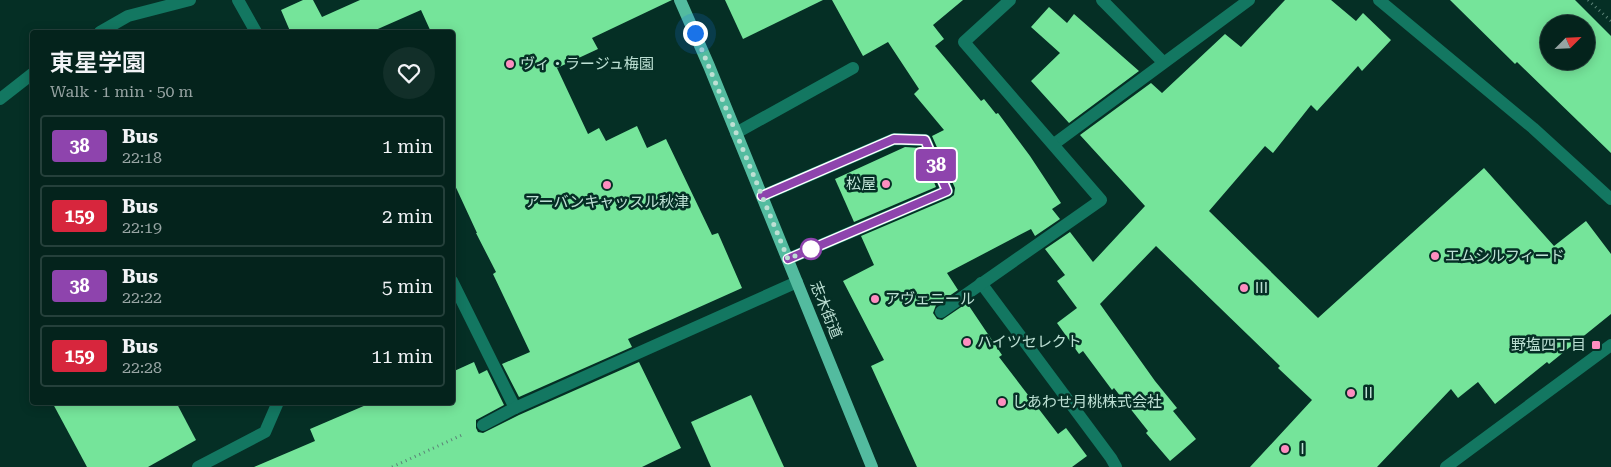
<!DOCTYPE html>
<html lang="en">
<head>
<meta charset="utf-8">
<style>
  :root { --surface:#04231c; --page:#122f29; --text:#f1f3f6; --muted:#97a4a3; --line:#25403b }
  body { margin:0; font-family:"Roboto Serif","Noto Sans JP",serif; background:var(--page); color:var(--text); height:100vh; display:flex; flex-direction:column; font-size:19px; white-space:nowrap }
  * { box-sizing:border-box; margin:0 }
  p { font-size:16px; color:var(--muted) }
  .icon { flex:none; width:28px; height:28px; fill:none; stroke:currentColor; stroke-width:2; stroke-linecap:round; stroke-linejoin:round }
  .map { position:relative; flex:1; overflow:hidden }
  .drawer { position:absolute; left:30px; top:30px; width:425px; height:375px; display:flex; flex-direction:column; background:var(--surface); border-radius:5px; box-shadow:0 2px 12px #0003,0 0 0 1px var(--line) }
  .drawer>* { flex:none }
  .badge { padding:0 10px; border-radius:4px; font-size:18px; line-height:32px }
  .needle { width:32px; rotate:66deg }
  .buttons { position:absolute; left:1540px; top:15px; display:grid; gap:10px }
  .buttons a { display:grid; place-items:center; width:55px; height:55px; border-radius:50%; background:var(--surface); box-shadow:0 2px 12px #0003,0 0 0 1px var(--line); font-size:25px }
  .you { position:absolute; width:25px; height:25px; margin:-12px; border:4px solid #fff; border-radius:50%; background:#1a73e8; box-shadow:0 0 0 8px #1a73e833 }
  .map>.badge { position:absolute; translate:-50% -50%; box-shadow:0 0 0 2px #fff }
  .round { display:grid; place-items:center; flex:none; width:52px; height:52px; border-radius:26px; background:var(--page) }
  .summary { display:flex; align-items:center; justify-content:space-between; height:85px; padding:0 20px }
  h1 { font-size:24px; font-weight:600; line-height:38px }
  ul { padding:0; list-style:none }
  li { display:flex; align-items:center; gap:15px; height:62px; margin:0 10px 8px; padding:0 10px; border:2px solid var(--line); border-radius:5px }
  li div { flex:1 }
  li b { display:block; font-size:19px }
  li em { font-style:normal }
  li .badge { min-width:55px; font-weight:700; text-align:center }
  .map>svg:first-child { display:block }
  .building { fill:#75e49a; fill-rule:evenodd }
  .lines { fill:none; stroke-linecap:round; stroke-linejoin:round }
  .path { stroke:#5b8277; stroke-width:3; stroke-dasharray:1 4; stroke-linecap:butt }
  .minor { stroke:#137761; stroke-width:12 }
  .major { stroke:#53bb9f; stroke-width:12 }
  .line-casing { stroke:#fff; stroke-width:11 }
  .line { stroke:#8e44ad; stroke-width:8 }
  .walk { stroke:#bde0d4; stroke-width:5; stroke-dasharray:0 9 }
  .poi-dot { fill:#fd8ec0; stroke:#052f25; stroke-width:2 }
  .stop-dot { fill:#fff; stroke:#8e44ad; stroke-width:2.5 }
  .labels { text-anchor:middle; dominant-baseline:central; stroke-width:5; stroke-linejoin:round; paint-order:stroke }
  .poi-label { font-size:15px; fill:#bde0d4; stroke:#052f25; text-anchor:start }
  .street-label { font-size:15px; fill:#bde0d4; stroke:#052f25 }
</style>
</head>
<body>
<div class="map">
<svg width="1611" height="467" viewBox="0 0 1611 467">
  <rect width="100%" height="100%" fill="#052f25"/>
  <g class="building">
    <polygon points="303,0 313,0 322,17 360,0 672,0 592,38 598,49 557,68 588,134 599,128 606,141 637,126 647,148 666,139 712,235 718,233 742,288 628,339 632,347 519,397 502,364 530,352 493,274 496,272 476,233 477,233 452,179 452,32 431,32 421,10 371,32 287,32 290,31 281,10"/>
    <polygon points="725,0 823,0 743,39"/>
    <polygon points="832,0 963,0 933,25 944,39 935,46 981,101 984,99 996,114 998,113 1030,156 1061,203 1052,209 1060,219 1035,236 1031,229 947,273 958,290 936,305 933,313 937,319 942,320 967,303 1002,355 999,357 1058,434 1066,428 1087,456 1072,467 917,467 871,366 884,360 843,281 874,265 861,236 950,198 954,195 955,188 932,136 944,130 914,94 919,89 888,42 863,56"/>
    <polygon points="1285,0 1331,0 1356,21 1363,13 1391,40 1362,71 1358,66 1317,111 1311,105 1273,153 1265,146 1209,211 1318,318 1484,168 1554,246 1586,221 1611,254 1611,314 1549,364 1547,362 1495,404 1478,382 1458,398 1451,389 1377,467 1250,467 1312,400 1278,368 1280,366 1156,246 1100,304 1155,381 1177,408 1173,411 1196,439 1170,461 1146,433 1148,431 1114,388 1112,390 1083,351 1079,354 1057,323 1077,308 1057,281 1065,275 1045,249 1070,232 1093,262 1145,206 1080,135 1151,83 1162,93 1225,34 1241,47"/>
    <path d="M1450,0H1575L1611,36V153L1517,62L1515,64ZM1549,24H1586V61H1549Z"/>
    <polygon points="1049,7 1067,23 1074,14 1139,71 1069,123 1031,81 1060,53 1031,27"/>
    <polygon points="905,147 920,148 936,187 854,222 835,179"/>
    <polygon points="474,362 479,374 487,370 504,405 476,420 476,428 478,432 483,433 519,415 639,362 681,448 642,467 254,467 315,441 310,429 373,402 452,402 452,372"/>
    <polygon points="751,395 784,467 711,467 691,422"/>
    <polygon points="52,402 176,402 196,440 148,467 87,467"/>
  </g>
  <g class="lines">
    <g class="path">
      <polyline points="1588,0 1611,21"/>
      <polyline points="392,467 462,435"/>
    </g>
    <g class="minor">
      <polyline points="238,0 256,32"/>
      <polyline points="1102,0 1163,62"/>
      <polyline points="1379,0 1533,128 1611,199"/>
      <polyline points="100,32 128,16 190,0"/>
      <polyline points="0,99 32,74"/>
      <polyline points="736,133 853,68"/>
      <polyline points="1054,144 1249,0"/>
      <polyline points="762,196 894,139 925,140 947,191 788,259"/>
      <polyline points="452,281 515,408"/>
      <polyline points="981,283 1111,458 1116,467"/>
      <polyline points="941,312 1101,200 964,42 1010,0"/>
      <polyline points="483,425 515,408 797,282"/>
      <polyline points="198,467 265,432 278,402"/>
      <polyline points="1446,467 1611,345"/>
    </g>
    <polyline class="major" points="680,0 709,66 872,467"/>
  </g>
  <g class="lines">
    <g class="line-casing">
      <polyline id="line" points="762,196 894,139 925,140 947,191 788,259"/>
    </g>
    <use href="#line" class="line"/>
    <polyline class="walk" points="695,33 788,259 813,248 811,249"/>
  </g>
  <g class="poi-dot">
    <circle cx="510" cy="64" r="5"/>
    <circle cx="886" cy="184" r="5"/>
    <circle cx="607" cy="185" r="5"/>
    <circle cx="1435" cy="256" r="5"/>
    <circle cx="1244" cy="288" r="5"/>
    <circle cx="875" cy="299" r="5"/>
    <circle cx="967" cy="342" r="5"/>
    <rect x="1591" y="340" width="10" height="10" rx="2.5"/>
    <circle cx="1351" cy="393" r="5"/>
    <circle cx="1002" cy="402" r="5"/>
    <circle cx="1285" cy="449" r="5"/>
  </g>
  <circle class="stop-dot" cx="811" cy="249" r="10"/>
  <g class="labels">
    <g class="poi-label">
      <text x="520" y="64">ヴィ・ラージュ梅園</text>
      <text x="876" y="184" text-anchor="end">松屋</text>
      <text x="607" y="202" text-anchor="middle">アーバンキャッスル秋津</text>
      <text x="1445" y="256">エムシルフィード</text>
      <text x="1254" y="288">Ⅲ</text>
      <text x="885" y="299">アヴェニール</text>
      <text x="977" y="342">ハイツセレクト</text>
      <text x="1586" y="345" text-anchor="end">野塩四丁目</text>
      <text x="1361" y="393">Ⅱ</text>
      <text x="1012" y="402">しあわせ月桃株式会社</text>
      <text x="1295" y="449">Ⅰ</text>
    </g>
    <g class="street-label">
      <text transform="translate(826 310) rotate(68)">志木街道</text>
    </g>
  </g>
</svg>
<div class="buttons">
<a><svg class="needle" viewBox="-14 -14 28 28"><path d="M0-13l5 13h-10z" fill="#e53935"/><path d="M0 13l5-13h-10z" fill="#97a4a3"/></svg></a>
</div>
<div class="you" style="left:695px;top:33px"></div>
<b class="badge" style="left:936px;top:165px;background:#8e44ad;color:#fff">38</b>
<section class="drawer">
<div class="summary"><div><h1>東星学園</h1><p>Walk · 1 min · 50 m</p></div><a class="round"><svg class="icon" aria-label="heart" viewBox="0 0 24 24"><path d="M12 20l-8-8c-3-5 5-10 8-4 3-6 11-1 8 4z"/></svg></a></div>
<ul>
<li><span class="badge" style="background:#8e44ad;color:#fff">38</span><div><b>Bus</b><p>22:18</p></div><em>1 min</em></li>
<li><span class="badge" style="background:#d7263d;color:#fff">159</span><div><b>Bus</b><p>22:19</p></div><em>2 min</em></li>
<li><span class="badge" style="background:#8e44ad;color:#fff">38</span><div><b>Bus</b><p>22:22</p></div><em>5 min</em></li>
<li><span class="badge" style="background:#d7263d;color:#fff">159</span><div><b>Bus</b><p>22:28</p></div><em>11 min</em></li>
</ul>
</section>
</div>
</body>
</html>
